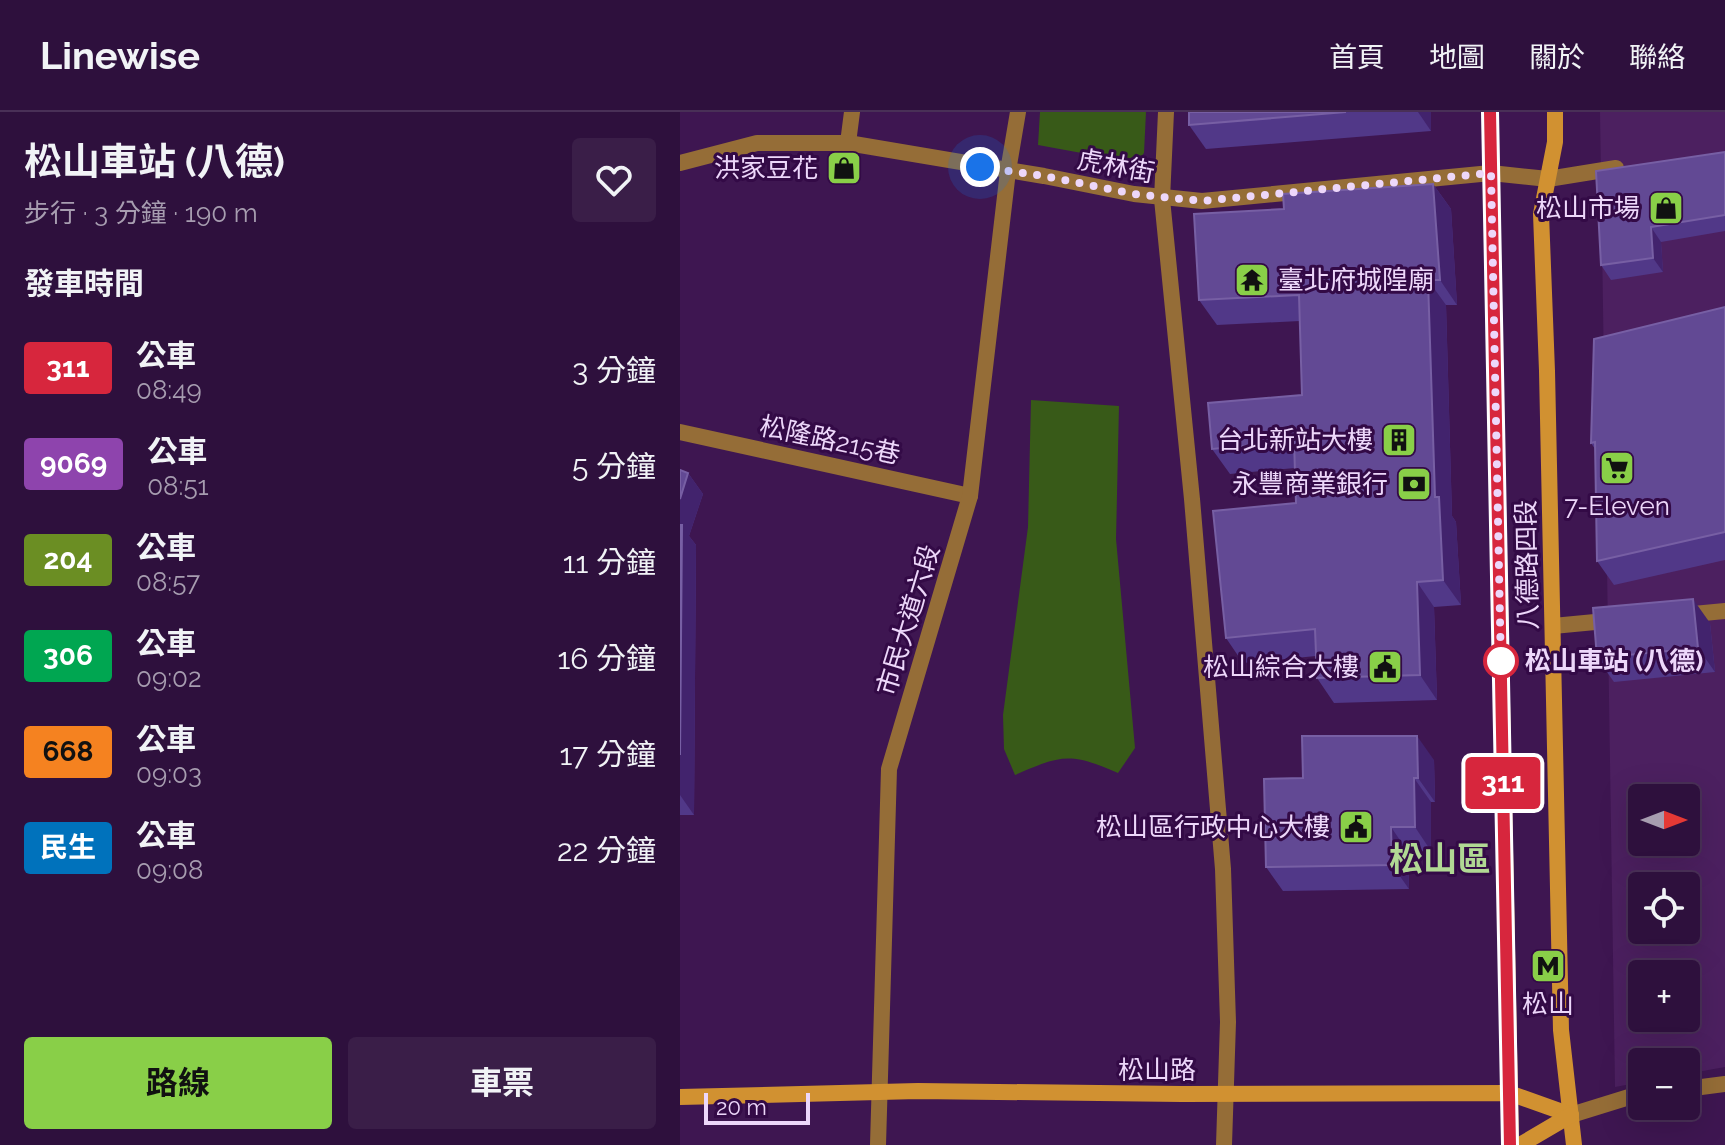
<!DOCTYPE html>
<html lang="zh-TW">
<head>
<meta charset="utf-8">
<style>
  :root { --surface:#2e103d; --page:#3a1e48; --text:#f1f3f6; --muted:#a79db0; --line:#493057; --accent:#89cf48 }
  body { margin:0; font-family:Raleway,"Noto Sans TC",sans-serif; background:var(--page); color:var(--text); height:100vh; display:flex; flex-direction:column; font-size:30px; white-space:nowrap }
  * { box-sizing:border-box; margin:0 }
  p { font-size:26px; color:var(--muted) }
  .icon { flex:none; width:44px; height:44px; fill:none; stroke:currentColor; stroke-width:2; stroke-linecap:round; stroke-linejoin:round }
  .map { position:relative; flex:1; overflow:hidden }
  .panel { display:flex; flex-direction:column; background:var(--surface); width:680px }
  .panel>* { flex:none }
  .badge { padding:0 16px; border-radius:6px; font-size:28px; line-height:52px }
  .needle { width:52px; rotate:90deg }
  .buttons { position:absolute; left:948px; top:672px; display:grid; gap:16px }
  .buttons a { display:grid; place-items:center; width:72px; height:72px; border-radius:8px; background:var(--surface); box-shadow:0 8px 32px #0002,0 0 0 2px var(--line); font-size:40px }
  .scale { position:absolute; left:24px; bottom:20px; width:106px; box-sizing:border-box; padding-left:8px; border:4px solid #edd7fa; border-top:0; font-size:22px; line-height:28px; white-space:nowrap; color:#edd7fa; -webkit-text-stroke:6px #330a46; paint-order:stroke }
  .you { position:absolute; width:40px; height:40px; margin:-20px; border:6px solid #fff; border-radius:50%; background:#1a73e8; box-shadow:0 0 0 12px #1a73e833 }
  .map>.badge { position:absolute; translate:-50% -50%; box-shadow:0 0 0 4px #fff }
  h2 { padding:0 24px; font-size:30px; line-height:72px }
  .round { display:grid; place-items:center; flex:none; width:84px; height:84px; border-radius:8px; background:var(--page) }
  .headline { display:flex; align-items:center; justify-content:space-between; height:136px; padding:0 24px }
  h1 { font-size:38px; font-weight:700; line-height:60px }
  .button { display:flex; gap:16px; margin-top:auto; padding:16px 24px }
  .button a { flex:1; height:92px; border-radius:8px; background:var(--accent); color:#111; font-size:32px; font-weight:700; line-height:92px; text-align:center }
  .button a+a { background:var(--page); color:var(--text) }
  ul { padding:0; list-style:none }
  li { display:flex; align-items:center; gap:24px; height:96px; padding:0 24px }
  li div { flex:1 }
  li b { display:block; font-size:30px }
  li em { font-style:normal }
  li .badge { min-width:88px; font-weight:700; text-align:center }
  header { display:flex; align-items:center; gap:48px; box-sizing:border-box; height:112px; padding:0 40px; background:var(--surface); border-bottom:2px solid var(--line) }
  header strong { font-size:38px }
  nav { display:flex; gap:44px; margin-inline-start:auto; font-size:28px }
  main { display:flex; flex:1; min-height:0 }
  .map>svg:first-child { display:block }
  .built { fill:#4c2060; fill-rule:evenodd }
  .green { fill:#385a18 }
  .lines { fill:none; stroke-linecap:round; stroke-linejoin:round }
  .pedestrian { stroke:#956d37; stroke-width:16 }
  .minor { stroke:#956d37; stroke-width:16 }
  .tertiary { stroke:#956d37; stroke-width:16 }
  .secondary { stroke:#d19131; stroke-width:16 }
  .wall { fill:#513888 }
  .shaded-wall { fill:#42236d }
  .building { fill:#624994; stroke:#775fa4; stroke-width:2 }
  .line-casing { stroke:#fff; stroke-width:18 }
  .line { stroke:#d7263d; stroke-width:12 }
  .walk { stroke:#edd7fa; stroke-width:8; stroke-dasharray:0 14.4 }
  .stop-dot { fill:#fff; stroke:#d7263d; stroke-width:4 }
  .labels { text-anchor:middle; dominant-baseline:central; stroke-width:6; stroke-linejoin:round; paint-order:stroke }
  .street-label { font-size:26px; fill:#edd7fa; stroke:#330a46 }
  .poi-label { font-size:26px; fill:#edd7fa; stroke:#330a46; text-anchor:end }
  .stop-label { font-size:26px; font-weight:bold; fill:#edd7fa; stroke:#330a46; text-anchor:start }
  .district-label { font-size:34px; font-weight:bold; fill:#b1d894; stroke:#330a46 }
</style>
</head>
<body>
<header>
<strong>Linewise</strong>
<nav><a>首頁</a><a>地圖</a><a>關於</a><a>聯絡</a></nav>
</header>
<main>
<section class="panel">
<div class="headline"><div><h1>松山車站 (八德)</h1><p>步行 · 3 分鐘 · 190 m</p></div><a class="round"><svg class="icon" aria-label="heart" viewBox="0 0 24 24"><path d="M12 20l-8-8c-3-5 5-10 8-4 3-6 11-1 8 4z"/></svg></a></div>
<h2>發車時間</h2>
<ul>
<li><span class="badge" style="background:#d7263d;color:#fff">311</span><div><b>公車</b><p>08:49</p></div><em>3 分鐘</em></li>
<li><span class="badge" style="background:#8e44ad;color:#fff">9069</span><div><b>公車</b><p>08:51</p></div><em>5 分鐘</em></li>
<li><span class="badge" style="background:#6b8e23;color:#fff">204</span><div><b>公車</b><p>08:57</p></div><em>11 分鐘</em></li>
<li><span class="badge" style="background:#00a651;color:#fff">306</span><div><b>公車</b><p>09:02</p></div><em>16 分鐘</em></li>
<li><span class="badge" style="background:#f58220;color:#111">668</span><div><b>公車</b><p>09:03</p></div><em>17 分鐘</em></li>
<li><span class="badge" style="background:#0072bc;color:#fff">民生</span><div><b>公車</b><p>09:08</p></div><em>22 分鐘</em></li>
</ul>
<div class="button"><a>路線</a><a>車票</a></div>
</section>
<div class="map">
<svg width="1045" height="1033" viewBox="0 0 1045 1033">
  <rect width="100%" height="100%" fill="#3e1651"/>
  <path class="built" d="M920,0H1045V955L1006,962V950H962V970L935,975ZM962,686H1006V730H962ZM962,774H1006V818H962ZM962,862H1006V906H962Z"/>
  <g class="green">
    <polygon points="360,0 466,0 464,41 456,51 358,33"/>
    <path d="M351,288L439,294L436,427L455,636L438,661C390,640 381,643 335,663L324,637L323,603L348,415Z"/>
  </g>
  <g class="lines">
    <g class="pedestrian">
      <polyline points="868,67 936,56"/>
      <polyline points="1003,503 1045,499"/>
      <polyline points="873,514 936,508"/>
    </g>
    <g class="minor">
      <polyline points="168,31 172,0"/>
      <polyline points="0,51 77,31 168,31 364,64 454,82 522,89 811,61 868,67"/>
      <polyline points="0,320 290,384"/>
      <polyline points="1006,977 1045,972"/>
      <polyline points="891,1003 962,981"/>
    </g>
    <g class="tertiary">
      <polyline points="486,0 482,87 512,387 543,757 548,910 544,1033"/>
      <polyline points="198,1033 209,657 290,384 328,59 338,0"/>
    </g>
    <g class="secondary">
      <polyline points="810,0 831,1033"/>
      <polyline points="875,0 875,30 861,102 867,259 881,918 894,1033"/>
      <polyline points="0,985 238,979 502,982 829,981 891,1003"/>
      <polyline points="840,1033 891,1003"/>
    </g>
  </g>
  <g class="wall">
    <polygon points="509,0 751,0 751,19 526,37 509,13"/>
    <polygon points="1045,40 1045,119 981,130 983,160 931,168 921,153"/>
    <polygon points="753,72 771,97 777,193 766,193 772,404 776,410 781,493 754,495 757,588 654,591 637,566 636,544 563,551 546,526 616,391 615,356 550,362 532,337 622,283 620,209 537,213 519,188 604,97"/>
    <polygon points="1045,195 1045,448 934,473 917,449 915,337 911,331"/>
    <polygon points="0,358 8,361 23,382 9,424 16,433 14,703 0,703"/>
    <polygon points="1030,511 1035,560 934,570 917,546"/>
    <polygon points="754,648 755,690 751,690 751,739 728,740 729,777 603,779 586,755"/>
  </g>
  <g class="shaded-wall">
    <polygon points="738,0 751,0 751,19"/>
    <polygon points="753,72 771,97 777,193 760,168"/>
    <polygon points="971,115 981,130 983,160 973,146"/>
    <polygon points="748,168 766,193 772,404 776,410 781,493 763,468 755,385"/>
    <polygon points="8,361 23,382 9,424 16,433 14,703 0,683 0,387"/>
    <polygon points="737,470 754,495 757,588 740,563"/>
    <polygon points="1013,487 1030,511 1035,560 1018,536"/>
    <polygon points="737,624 754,648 755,690 738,666"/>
    <polygon points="734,666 751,690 751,739 735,715"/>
    <polygon points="711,715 728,740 729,777 712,753"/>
  </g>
  <g class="building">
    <polygon points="509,0 666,0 509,13"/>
    <polygon points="1045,40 1045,103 971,115 973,146 921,153 916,59"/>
    <polygon points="753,72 760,168 748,168 755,385 759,385 763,468 737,470 740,563 637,566 635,517 546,526 533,399 616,391 614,329 532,337 528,291 622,283 619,183 519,188 514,102 604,97 603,82"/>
    <polygon points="1045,195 1045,420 917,449 915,330 911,331 914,227"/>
    <polygon points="0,358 8,361 0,387"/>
    <polygon points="0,413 2,413 0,643"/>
    <polygon points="1013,487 1018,536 917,546 913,496"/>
    <polygon points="622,624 737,624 738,666 734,666 735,715 711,715 712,753 586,755 584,667 623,666"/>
  </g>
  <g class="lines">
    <g class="line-casing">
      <polyline id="line" points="810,0 830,1033"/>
    </g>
    <use href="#line" class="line"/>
    <polyline class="walk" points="300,55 364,64 454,82 522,89 811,61 821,557 821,549"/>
  </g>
  <defs>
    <g id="shop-square" transform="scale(1.8)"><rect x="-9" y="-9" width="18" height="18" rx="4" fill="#89cf48" stroke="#330a46"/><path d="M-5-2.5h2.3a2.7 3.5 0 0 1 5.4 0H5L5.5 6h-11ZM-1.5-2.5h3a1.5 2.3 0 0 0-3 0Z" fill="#111"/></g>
    <g id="temple-square" transform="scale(1.8)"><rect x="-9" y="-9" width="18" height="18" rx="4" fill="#89cf48" stroke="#330a46"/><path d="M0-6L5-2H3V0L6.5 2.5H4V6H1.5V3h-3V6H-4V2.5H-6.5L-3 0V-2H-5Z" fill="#111"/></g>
    <g id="building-square" transform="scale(1.8)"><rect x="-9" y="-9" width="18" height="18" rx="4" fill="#89cf48" stroke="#330a46"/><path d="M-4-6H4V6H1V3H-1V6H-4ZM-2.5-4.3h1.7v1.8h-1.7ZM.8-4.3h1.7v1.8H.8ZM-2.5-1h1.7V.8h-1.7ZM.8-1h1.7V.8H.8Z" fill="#111"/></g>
    <g id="supermarket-square" transform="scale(1.8)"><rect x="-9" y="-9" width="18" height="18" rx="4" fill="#89cf48" stroke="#330a46"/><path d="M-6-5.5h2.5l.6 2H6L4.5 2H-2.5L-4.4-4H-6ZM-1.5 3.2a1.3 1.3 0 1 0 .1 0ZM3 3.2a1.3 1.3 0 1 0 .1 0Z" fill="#111"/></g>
    <g id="bank-square" transform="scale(1.8)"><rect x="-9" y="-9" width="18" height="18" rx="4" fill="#89cf48" stroke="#330a46"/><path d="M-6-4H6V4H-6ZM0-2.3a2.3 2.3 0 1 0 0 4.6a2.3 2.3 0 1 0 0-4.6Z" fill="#111"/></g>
    <g id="civic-square" transform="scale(1.8)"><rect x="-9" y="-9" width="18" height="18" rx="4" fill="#89cf48" stroke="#330a46"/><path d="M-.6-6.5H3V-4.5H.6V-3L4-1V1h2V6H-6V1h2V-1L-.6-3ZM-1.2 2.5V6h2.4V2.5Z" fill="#111"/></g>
    <g id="metro-square" transform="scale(1.8)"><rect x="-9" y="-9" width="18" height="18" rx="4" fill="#89cf48" stroke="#330a46"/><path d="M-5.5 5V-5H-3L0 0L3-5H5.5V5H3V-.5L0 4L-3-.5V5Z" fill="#111"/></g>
  </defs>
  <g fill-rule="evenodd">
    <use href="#shop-square" x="164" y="56"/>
    <use href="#shop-square" x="986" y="96"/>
    <use href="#temple-square" x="572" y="168"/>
    <use href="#building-square" x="719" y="328"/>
    <use href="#supermarket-square" x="937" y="356"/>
    <use href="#bank-square" x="734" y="372"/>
    <use href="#civic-square" x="705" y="555"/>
    <use href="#civic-square" x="676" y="715"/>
    <use href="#metro-square" x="868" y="854"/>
  </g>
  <circle class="stop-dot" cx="821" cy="549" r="16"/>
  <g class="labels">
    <g class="street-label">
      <text transform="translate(436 54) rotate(11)">虎林街</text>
      <text transform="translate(150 328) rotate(12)">松隆路215巷</text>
      <text transform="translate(847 453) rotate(-91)">八德路四段</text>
      <text transform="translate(228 508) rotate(-73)">市民大道六段</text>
      <text x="477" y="958">松山路</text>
    </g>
    <g class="poi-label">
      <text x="138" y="56">洪家豆花</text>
      <text x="960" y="96">松山市場</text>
      <text x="598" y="168" text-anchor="start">臺北府城隍廟</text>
      <text x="693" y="328">台北新站大樓</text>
      <text x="708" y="372">永豐商業銀行</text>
      <text x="937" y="394" text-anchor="middle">7-Eleven</text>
      <text x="679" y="555">松山綜合大樓</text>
      <text x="650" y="715">松山區行政中心大樓</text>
      <text x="868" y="892" text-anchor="middle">松山</text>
    </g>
    <g class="stop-label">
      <text x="845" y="549">松山車站 (八德)</text>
    </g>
    <g class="district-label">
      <text x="760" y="747">松山區</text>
    </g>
  </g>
</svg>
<div class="buttons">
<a><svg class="needle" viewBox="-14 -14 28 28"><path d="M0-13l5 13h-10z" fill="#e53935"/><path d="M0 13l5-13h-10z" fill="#a79db0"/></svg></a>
<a><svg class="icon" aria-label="locate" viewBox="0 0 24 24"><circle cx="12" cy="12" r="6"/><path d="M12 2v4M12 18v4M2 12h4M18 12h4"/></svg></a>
<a>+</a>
<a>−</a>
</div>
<div class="scale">20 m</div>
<div class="you" style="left:300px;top:55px"></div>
<b class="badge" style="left:823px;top:671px;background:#d7263d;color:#fff">311</b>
</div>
</main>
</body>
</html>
